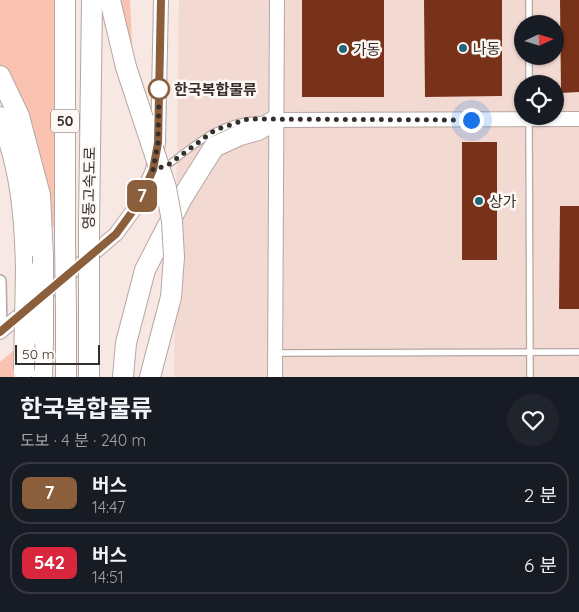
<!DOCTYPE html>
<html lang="ko">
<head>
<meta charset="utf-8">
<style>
  :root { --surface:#171b24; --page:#20242c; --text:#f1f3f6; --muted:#9ea1a6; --line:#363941 }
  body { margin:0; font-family:Quicksand,"Noto Sans KR",sans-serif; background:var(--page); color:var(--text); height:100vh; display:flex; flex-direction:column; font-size:19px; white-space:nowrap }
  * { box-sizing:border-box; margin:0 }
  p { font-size:16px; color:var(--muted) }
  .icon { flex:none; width:28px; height:28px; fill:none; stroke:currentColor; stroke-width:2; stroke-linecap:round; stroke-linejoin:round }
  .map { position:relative; height:377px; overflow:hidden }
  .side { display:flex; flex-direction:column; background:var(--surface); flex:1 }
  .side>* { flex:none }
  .badge { padding:0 10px; border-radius:8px; font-size:18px; line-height:32px }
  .needle { width:32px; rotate:86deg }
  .fabs { position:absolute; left:514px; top:15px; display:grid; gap:10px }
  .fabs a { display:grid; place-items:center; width:50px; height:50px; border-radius:50%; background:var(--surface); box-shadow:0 1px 4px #0004; font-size:25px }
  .scale { position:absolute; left:15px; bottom:12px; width:85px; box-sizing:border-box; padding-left:5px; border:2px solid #342e2c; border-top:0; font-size:14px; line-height:18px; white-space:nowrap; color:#342e2c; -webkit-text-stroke:4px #fef8f5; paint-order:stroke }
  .you { position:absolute; width:25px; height:25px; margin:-12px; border:4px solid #fff; border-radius:50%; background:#1a73e8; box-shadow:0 0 0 8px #1a73e833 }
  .map>.badge { position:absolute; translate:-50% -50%; box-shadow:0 0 0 2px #fff }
  .round { display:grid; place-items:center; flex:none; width:52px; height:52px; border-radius:26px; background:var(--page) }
  .headline { display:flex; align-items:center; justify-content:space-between; height:85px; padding:0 20px }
  h1 { font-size:24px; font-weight:700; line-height:38px }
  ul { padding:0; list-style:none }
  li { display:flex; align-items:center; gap:15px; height:62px; margin:0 10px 8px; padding:0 10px; border:2px solid var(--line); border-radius:20px }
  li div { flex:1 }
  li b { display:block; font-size:19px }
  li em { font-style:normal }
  li .badge { min-width:55px; font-weight:700; text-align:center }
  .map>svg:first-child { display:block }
  .built { fill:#f2dad2; fill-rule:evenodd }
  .green { fill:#f9c2b1 }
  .building { fill:#78321a }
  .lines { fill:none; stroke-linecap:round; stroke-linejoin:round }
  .service-casing { stroke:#b5a6a1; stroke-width:8 }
  .minor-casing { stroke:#b5a6a1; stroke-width:14 }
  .tertiary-casing { stroke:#b5a6a1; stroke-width:16 }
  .motorway-casing { stroke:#b5a6a1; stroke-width:22 }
  .service { stroke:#fff; stroke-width:5.5 }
  .minor { stroke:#fff; stroke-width:11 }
  .tertiary { stroke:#fff; stroke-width:14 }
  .motorway { stroke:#fff; stroke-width:20 }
  .motorway-bridge-casing { stroke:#b5a6a1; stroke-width:22; stroke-linecap:butt }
  .motorway-bridge { stroke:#fff; stroke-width:20 }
  .line-casing { stroke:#fff; stroke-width:11 }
  .line { stroke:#8b5e3c; stroke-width:8 }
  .walk { stroke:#342e2c; stroke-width:5; stroke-dasharray:0 9 }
  .poi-dot { fill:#267; stroke:#fef8f5; stroke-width:2 }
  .stop-dot { fill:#fff; stroke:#8b5e3c; stroke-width:2.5 }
  .labels { text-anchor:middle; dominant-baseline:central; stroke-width:5; stroke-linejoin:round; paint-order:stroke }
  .shield { fill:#fef8f5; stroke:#716b68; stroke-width:1 }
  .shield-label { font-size:14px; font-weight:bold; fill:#342e2c }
  .poi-label { font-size:15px; fill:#342e2c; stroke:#fef8f5; text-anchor:start }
  .stop-label { font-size:15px; font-weight:bold; fill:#342e2c; stroke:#fef8f5; text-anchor:start }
  .street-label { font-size:15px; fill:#342e2c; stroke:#fef8f5 }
</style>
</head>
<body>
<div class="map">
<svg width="579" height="377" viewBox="0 0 579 377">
  <rect width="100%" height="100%" fill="#f8e8e3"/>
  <path class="built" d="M179,0H579V377H174ZM522,24H555V56H522ZM522,84H555V116H522Z"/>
  <g class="green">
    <polygon points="0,0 54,0 54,227 50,227 26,118 0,65"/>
    <polygon points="121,0 130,0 133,67"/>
    <polygon points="13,351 14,377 0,377 0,362"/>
  </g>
  <g class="building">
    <rect x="302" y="0" width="82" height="97"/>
    <polygon points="424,0 502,0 502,96 425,97"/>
    <polygon points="560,0 579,0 579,92 561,93"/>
    <rect x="462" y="142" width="35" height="118"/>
    <polygon points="560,206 579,206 579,309 559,309"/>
  </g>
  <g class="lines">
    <g class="service-casing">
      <g id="service">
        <polyline points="529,24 529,0"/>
        <polyline points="529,84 529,56"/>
        <polyline points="529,118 530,377"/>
        <path d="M162,167L168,165C198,142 225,118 264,120"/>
        <polyline points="276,353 579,352"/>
      </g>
    </g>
    <g class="minor-casing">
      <polyline id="minor" points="0,281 1,332"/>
    </g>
    <g class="tertiary-casing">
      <g id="tertiary">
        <polyline points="276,120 579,119"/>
        <polyline points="0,332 116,234 138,204 153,170 158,143 161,0"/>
        <polyline points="275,377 277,0"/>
      </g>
    </g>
    <g class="motorway-casing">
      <g id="motorway">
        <polyline points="65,0 65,242"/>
        <polyline points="110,0 115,21"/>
        <polyline points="0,76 19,116 40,195 43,256"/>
        <path d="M0,117C21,166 25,218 26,271"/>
        <polyline points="89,226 92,0"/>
        <polyline points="89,293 89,377"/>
        <polyline points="66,312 66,377"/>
        <polyline points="42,377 43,338"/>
        <polyline points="123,377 126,343 145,270 182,198 214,147 240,135 258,130 276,120"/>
        <polyline points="150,377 171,297 174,257"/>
      </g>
    </g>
    <use href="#service" class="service"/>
    <use href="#minor" class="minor"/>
    <use href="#tertiary" class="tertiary"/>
    <use href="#motorway" class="motorway"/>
    <g class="motorway-bridge-casing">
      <g id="motorway-bridge">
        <polyline points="115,21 126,67 166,188 172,221 174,257"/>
        <polyline points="89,226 89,293"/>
        <polyline points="65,242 66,312"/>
        <polyline points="43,256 43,338"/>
        <polyline points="24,370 26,271"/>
      </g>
    </g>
    <use href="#motorway-bridge" class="motorway-bridge"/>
  </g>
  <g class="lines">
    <g class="line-casing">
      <polyline id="line" points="0,332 116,234 138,204 153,170 158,143 161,0"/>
    </g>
    <use href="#line" class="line"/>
    <polyline class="walk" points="159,89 158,143 153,170 168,165 215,130 248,119 471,120"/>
  </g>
  <g class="poi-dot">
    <circle cx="463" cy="48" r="5"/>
    <circle cx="343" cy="49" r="5"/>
    <circle cx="479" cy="201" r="5"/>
  </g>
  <circle class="stop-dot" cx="159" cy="89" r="10"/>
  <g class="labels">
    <rect class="shield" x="51" y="109.5" width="28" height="23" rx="4"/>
    <g class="shield-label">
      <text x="65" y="121">50</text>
    </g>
    <g class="poi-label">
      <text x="473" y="48">나동</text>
      <text x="353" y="49">가동</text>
      <text x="489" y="201">상가</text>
    </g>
    <g class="stop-label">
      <text x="174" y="89">한국복합물류</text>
    </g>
    <g class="street-label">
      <text transform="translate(89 188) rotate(-89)">영동고속도로</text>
    </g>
  </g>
</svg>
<div class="fabs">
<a><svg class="needle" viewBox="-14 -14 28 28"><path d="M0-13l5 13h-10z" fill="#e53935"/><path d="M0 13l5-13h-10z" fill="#9ea1a6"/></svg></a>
<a><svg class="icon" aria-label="locate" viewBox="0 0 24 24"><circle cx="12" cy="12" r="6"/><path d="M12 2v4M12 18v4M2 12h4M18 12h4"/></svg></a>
</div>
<div class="scale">50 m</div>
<div class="you" style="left:471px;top:120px"></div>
<b class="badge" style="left:142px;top:196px;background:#8b5e3c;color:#fff">7</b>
</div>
<section class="side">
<div class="headline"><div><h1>한국복합물류</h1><p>도보 · 4 분 · 240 m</p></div><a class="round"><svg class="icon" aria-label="heart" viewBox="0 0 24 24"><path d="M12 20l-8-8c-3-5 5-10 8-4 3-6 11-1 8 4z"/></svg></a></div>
<ul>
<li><span class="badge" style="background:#8b5e3c;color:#fff">7</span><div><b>버스</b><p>14:47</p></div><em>2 분</em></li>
<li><span class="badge" style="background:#d7263d;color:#fff">542</span><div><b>버스</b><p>14:51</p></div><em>6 분</em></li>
</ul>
</section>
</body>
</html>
